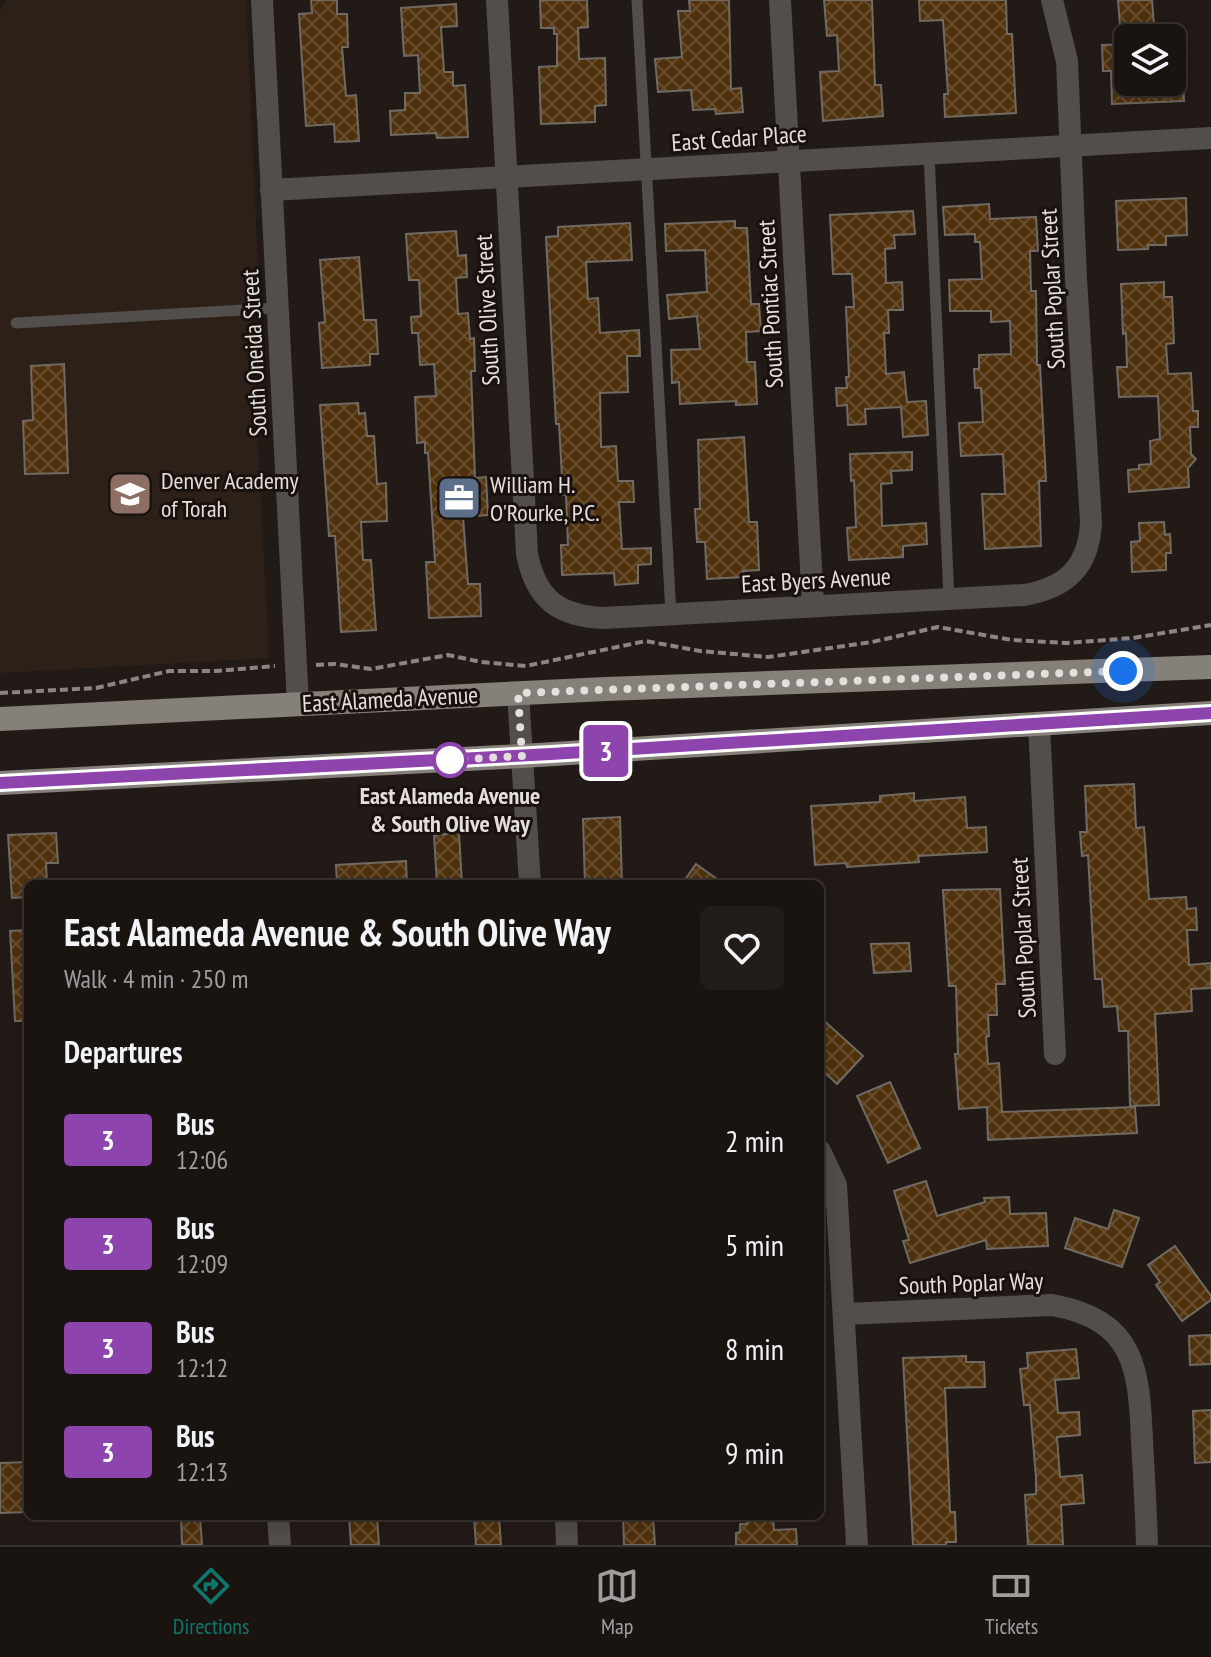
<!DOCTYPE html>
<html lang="en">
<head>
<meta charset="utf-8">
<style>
  :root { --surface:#1a1411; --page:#231d1a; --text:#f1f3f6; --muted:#9f9e9f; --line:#383331; --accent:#0f766e }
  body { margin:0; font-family:"PT Sans Narrow",sans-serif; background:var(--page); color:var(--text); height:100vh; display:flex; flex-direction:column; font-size:30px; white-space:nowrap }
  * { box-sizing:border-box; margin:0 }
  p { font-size:26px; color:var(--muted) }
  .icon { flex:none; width:44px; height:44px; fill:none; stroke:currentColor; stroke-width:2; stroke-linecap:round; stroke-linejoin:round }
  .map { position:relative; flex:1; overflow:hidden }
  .side { position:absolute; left:24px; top:880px; width:800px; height:640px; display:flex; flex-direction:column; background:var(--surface); border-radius:12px; box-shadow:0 4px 20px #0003,0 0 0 2px var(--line) }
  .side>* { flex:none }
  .badge { padding:0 16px; border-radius:6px; font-size:28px; line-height:52px }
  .tools { position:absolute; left:1114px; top:24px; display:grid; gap:16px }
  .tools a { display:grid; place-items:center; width:72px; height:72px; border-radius:12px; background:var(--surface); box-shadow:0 4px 20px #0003,0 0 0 2px var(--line); font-size:40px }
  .you { position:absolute; width:40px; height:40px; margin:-20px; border:6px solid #fff; border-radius:50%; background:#1a73e8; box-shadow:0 0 0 12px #1a73e833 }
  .map>.badge { position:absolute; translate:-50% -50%; box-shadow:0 0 0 4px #fff }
  h2 { padding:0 40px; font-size:30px; line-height:72px }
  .round { display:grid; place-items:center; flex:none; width:84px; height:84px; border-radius:12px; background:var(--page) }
  .overview { display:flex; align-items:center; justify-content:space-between; height:136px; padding:0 40px }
  h1 { font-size:38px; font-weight:700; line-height:60px }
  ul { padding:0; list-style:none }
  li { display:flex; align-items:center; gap:24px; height:104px; padding:0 40px }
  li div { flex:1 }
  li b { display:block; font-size:30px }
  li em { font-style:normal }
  li .badge { min-width:88px; font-weight:700; text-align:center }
  .menu { display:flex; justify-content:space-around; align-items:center; height:112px; border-top:2px solid var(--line); background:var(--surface); font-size:22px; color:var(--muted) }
  .menu a { display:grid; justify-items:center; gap:4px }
  .menu .current { color:var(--accent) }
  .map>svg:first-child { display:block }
  .built { fill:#2d2019 }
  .building { fill:url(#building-cross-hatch); stroke:#716a62; stroke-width:2 }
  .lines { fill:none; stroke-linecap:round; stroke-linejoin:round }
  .path { stroke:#8c8683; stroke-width:4; stroke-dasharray:8 4; stroke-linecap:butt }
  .lane { stroke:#514e4b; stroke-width:11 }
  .street { stroke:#514e4b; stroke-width:22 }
  .primary { stroke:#858079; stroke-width:24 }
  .line-casing { stroke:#fff; stroke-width:18 }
  .line { stroke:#8e44ad; stroke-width:12 }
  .walk { stroke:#e4dfdc; stroke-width:8; stroke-dasharray:0 14.4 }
  .stop-dot { fill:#fff; stroke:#8e44ad; stroke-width:4 }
  .labels { text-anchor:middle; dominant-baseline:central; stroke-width:6; stroke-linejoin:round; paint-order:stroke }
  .street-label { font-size:24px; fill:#e4dfdc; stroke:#19110e }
  .poi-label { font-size:24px; fill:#e4dfdc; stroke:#19110e; text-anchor:start }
  .stop-label { font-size:24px; font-weight:bold; fill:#e4dfdc; stroke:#19110e }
</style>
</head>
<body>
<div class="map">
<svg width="1211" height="1545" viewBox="0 0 1211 1545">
  <defs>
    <pattern id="building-cross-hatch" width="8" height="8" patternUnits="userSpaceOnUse" patternTransform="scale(2)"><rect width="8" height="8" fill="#4f310c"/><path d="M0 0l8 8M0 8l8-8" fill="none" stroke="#684e2f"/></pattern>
  </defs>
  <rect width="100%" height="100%" fill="#221a17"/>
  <polygon class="built" points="6,0 246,0 259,288 250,289 269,658 0,673 0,12"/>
  <g class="building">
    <polygon points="311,0 337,0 337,14 347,14 348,47 342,47 346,96 356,95 359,141 335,142 334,124 306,126 299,14 312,13"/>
    <polygon points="540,0 587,0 588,27 578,28 579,59 605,58 606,105 595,106 595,122 541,124 539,67 557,66 557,34 554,34 554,28 541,28"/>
    <polygon points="689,0 729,0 731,89 741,88 743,112 716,114 715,109 693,110 691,90 658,92 655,59 682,57 678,11 690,11"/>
    <polygon points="824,0 872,0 875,85 881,85 883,116 823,121 820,72 839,71 837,35 827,36"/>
    <polygon points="919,0 1006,0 1007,34 1012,34 1016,113 945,117 944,94 948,94 943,20 920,21"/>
    <polygon points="1118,0 1152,0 1155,38 1121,38"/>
    <polygon points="456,4 457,26 441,27 444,72 453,72 453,86 465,85 468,137 437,138 436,133 391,135 390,111 405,110 405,93 420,93 418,55 404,56 401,8"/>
    <polygon points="1128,44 1128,82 1183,82 1184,101 1112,104 1111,71 1103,71 1102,45"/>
    <polygon points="1186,198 1187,235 1166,236 1166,245 1148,245 1148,249 1118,250 1116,201"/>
    <polygon points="989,204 990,219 1036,217 1038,251 1030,251 1031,291 1036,291 1037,365 1040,365 1046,481 1039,481 1041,546 985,549 982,494 1005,494 1003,454 961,456 959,423 983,422 981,388 975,388 974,369 979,369 979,355 1011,354 1010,321 991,322 991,311 950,311 949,280 982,279 980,242 975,242 975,234 945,235 943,207"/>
    <polygon points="913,211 915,234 894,235 895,248 885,249 886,283 902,282 903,310 888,310 889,333 884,333 886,374 904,372 907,402 926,401 928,435 903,437 901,407 865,409 866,424 848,425 847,405 837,406 836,388 847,388 846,377 849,377 846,307 854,307 852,274 833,274 830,215"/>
    <polygon points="735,221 735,228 747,228 751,304 759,304 761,331 746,332 747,362 755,362 757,404 736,405 736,401 680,404 679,382 672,383 671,350 700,349 697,316 669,319 667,295 707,292 705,250 666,251 665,224"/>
    <polygon points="630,223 632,260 586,262 588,299 598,298 600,333 639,330 640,356 627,356 628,392 600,393 601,447 616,446 618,481 633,481 634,502 619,502 622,549 651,548 651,564 638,565 638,583 615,585 614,573 562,575 561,545 568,545 566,495 563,495 559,424 556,424 546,237 558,236 558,227"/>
    <polygon points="456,231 458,256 466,255 467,277 456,278 458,314 468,313 470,339 474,338 475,371 471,371 475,478 486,477 488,515 463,517 468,584 480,584 481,616 429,618 426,562 435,562 428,453 425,453 425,442 417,443 415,397 436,396 434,364 420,365 418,333 412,333 411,317 421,316 419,280 409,280 406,234"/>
    <polygon points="359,257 364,320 376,320 378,354 370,354 370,365 322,368 319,323 325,322 320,260"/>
    <polygon points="1164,282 1164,297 1172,297 1174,343 1166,344 1168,374 1191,373 1193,411 1198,411 1198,427 1190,427 1191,454 1196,459 1188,468 1189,487 1129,492 1128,470 1139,469 1139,465 1151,464 1150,441 1160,439 1158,396 1119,397 1117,367 1127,367 1126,333 1123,334 1121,284"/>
    <polygon points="64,364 68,473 25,474 23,421 33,420 31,366"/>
    <polygon points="358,403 359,414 365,413 367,436 374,436 377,484 386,483 387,521 361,522 363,560 371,560 376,630 341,632 335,536 329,536 320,405"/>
    <polygon points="744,437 749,522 757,522 759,570 743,571 744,577 707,579 705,542 697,542 695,509 700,509 698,440"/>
    <polygon points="912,452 912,470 891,471 892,483 881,484 882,526 926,523 927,544 903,546 903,557 849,560 847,528 856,527 854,480 851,481 850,454"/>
    <polygon points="1164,522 1165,535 1170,534 1171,553 1166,553 1166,570 1132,572 1131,542 1140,541 1139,523"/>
    <polygon points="1134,784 1136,828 1144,827 1149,899 1186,897 1187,909 1196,908 1197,930 1187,930 1189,965 1211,963 1211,988 1191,989 1192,1011 1155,1014 1159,1105 1130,1106 1128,1031 1119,1031 1117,1006 1104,1007 1102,979 1095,979 1088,855 1082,856 1080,832 1087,832 1085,786"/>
    <polygon points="914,793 914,801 965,797 967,828 986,827 987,852 918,856 919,862 847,867 846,863 815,865 811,806 880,802 880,796"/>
    <polygon points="620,817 622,884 585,884 583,819"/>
    <polygon points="56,833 58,863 46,863 47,884 28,884 28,897 12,898 8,835"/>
    <polygon points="459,833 462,884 437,884 434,835"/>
    <polygon points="406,861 407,884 337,884 336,865"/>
    <polygon points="696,864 724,884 682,884"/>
    <polygon points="1000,889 1005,984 996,984 997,1015 988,1015 989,1036 986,1037 988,1064 999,1063 1002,1112 1135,1107 1137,1133 988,1140 987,1107 959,1109 955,1054 958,1054 956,986 949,986 943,890"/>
    <polygon points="28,930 28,1021 15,1021 10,931"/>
    <polygon points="909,943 911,971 874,973 871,944"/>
    <polygon points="820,1017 863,1056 837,1084 820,1068"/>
    <polygon points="890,1082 920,1148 888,1163 857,1096"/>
    <polygon points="926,1181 937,1216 985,1202 984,1198 1009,1197 1010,1214 1046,1213 1048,1246 987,1249 986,1240 910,1263 903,1241 909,1240 894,1191"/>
    <polygon points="1114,1210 1139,1218 1122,1267 1065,1248 1075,1218 1108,1229"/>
    <polygon points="1175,1246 1211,1296 1211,1300 1182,1321 1156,1285 1160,1282 1148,1265"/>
    <polygon points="1211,1335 1211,1364 1190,1365 1189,1336"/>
    <polygon points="1076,1349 1079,1378 1055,1380 1058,1413 1079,1412 1080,1435 1057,1437 1060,1477 1082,1475 1084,1503 1061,1505 1063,1545 1028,1545 1025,1495 1036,1494 1036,1478 1030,1405 1024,1405 1020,1369 1028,1368 1027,1353"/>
    <polygon points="966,1356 966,1362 984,1362 985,1387 945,1388 950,1512 955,1512 956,1542 946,1542 946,1545 913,1545 903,1358"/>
    <polygon points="1211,1410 1211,1462 1195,1463 1193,1411"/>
    <polygon points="28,1462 28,1512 0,1513 0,1463"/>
    <polygon points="181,1516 200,1516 202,1545 182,1545"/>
    <polygon points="349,1516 377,1516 379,1545 351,1545"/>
    <polygon points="499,1516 501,1545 476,1545 474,1517"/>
    <polygon points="623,1516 653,1516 655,1545 624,1545"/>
    <polygon points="747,1516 773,1516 774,1530 796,1529 797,1545 736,1545 736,1533 740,1532 740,1524 747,1524"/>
  </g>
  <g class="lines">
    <g class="path">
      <polyline points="316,665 335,664 371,669 448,655 481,662 526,666 646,641 700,651 768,657 872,642 938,627 1012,640 1066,643 1133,638 1211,625"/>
      <polyline points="0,693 96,688 169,671 216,671 275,666"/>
    </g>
    <g class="lane">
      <polyline points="637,0 671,614"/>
      <polyline points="929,153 949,599"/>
      <polyline points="16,323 277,308"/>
    </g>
    <g class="street">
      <polyline points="262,0 298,704"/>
      <path d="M497,0L527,554C536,599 558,616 604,618L1024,595C1066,588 1089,567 1091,522L1076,279L1067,61L1052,0"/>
      <polyline points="780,0 813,605"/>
      <polyline points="271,190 1211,138"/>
      <polyline points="518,693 530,884"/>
      <polyline points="1039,724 1055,1054"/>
      <polyline points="820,1151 836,1185 857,1545"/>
      <path d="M845,1314L1052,1305C1135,1320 1139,1368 1142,1441C1144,1475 1146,1510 1147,1545"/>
      <polyline points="278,1516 280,1545"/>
      <polyline points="566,1516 567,1545"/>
    </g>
    <g class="primary">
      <polyline points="0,719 606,689 1211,667"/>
      <polyline points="0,783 522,756 1211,713"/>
    </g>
  </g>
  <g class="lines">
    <g class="line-casing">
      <polyline id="line" points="0,783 551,754 1211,713"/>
    </g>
    <use href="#line" class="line"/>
    <polyline class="walk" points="450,760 522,756 518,693 1123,671"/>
  </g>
  <defs>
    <g id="school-square" transform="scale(2.3)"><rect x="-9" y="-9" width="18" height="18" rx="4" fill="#8d6e63" stroke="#19110e"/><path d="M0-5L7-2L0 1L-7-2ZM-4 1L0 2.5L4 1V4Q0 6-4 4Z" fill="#fff"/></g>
    <g id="office-square" transform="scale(2.3)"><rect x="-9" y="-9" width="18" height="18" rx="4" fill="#5c6f8a" stroke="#19110e"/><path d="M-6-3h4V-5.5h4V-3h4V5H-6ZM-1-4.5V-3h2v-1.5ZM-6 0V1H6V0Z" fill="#fff"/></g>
  </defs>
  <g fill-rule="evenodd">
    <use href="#school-square" x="130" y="494"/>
    <use href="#office-square" x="459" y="498"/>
  </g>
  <circle class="stop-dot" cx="450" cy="760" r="16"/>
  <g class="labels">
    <g class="street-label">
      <text transform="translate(739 138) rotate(-4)">East Cedar Place</text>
      <text transform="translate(1052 289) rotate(-93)">South Poplar Street</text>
      <text transform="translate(770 304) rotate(-93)">South Pontiac Street</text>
      <text transform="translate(487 310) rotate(-93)">South Olive Street</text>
      <text transform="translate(254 353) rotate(-93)">South Oneida Street</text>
      <text transform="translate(816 580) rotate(-3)">East Byers Avenue</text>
      <text transform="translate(390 699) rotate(-3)">East Alameda Avenue</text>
      <text transform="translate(1023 938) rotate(-93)">South Poplar Street</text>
      <text transform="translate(971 1283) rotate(-2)">South Poplar Way</text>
    </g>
    <g class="poi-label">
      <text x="161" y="480">Denver Academy<tspan x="161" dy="28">of Torah</tspan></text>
      <text x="490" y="484">William H.<tspan x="490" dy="28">O'Rourke, P.C.</tspan></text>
    </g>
    <g class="stop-label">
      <text x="450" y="795">East Alameda Avenue<tspan x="450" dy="28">&amp; South Olive Way</tspan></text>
    </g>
  </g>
</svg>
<div class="tools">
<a><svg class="icon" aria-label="layers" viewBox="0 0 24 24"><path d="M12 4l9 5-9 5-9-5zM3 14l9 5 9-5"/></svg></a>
</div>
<div class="you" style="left:1123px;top:671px"></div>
<b class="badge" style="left:606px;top:751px;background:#8e44ad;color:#fff">3</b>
<section class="side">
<div class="overview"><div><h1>East Alameda Avenue &amp; South Olive Way</h1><p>Walk · 4 min · 250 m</p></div><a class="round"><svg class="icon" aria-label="heart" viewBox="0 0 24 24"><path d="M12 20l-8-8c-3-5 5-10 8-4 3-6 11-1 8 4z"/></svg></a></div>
<h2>Departures</h2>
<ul>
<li><span class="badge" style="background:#8e44ad;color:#fff">3</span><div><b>Bus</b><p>12:06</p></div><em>2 min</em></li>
<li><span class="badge" style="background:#8e44ad;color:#fff">3</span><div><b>Bus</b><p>12:09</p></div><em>5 min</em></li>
<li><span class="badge" style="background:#8e44ad;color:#fff">3</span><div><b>Bus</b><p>12:12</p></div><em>8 min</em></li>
<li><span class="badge" style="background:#8e44ad;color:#fff">3</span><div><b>Bus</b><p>12:13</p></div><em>9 min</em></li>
</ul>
</section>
</div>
<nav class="menu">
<a class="current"><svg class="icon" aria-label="directions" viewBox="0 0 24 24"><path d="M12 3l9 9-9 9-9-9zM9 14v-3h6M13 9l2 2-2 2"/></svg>Directions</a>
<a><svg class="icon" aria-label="map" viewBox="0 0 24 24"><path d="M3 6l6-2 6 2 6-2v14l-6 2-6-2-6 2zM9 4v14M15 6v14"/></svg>Map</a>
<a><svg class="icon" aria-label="tickets" viewBox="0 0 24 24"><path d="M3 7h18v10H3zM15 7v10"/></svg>Tickets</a>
</nav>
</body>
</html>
